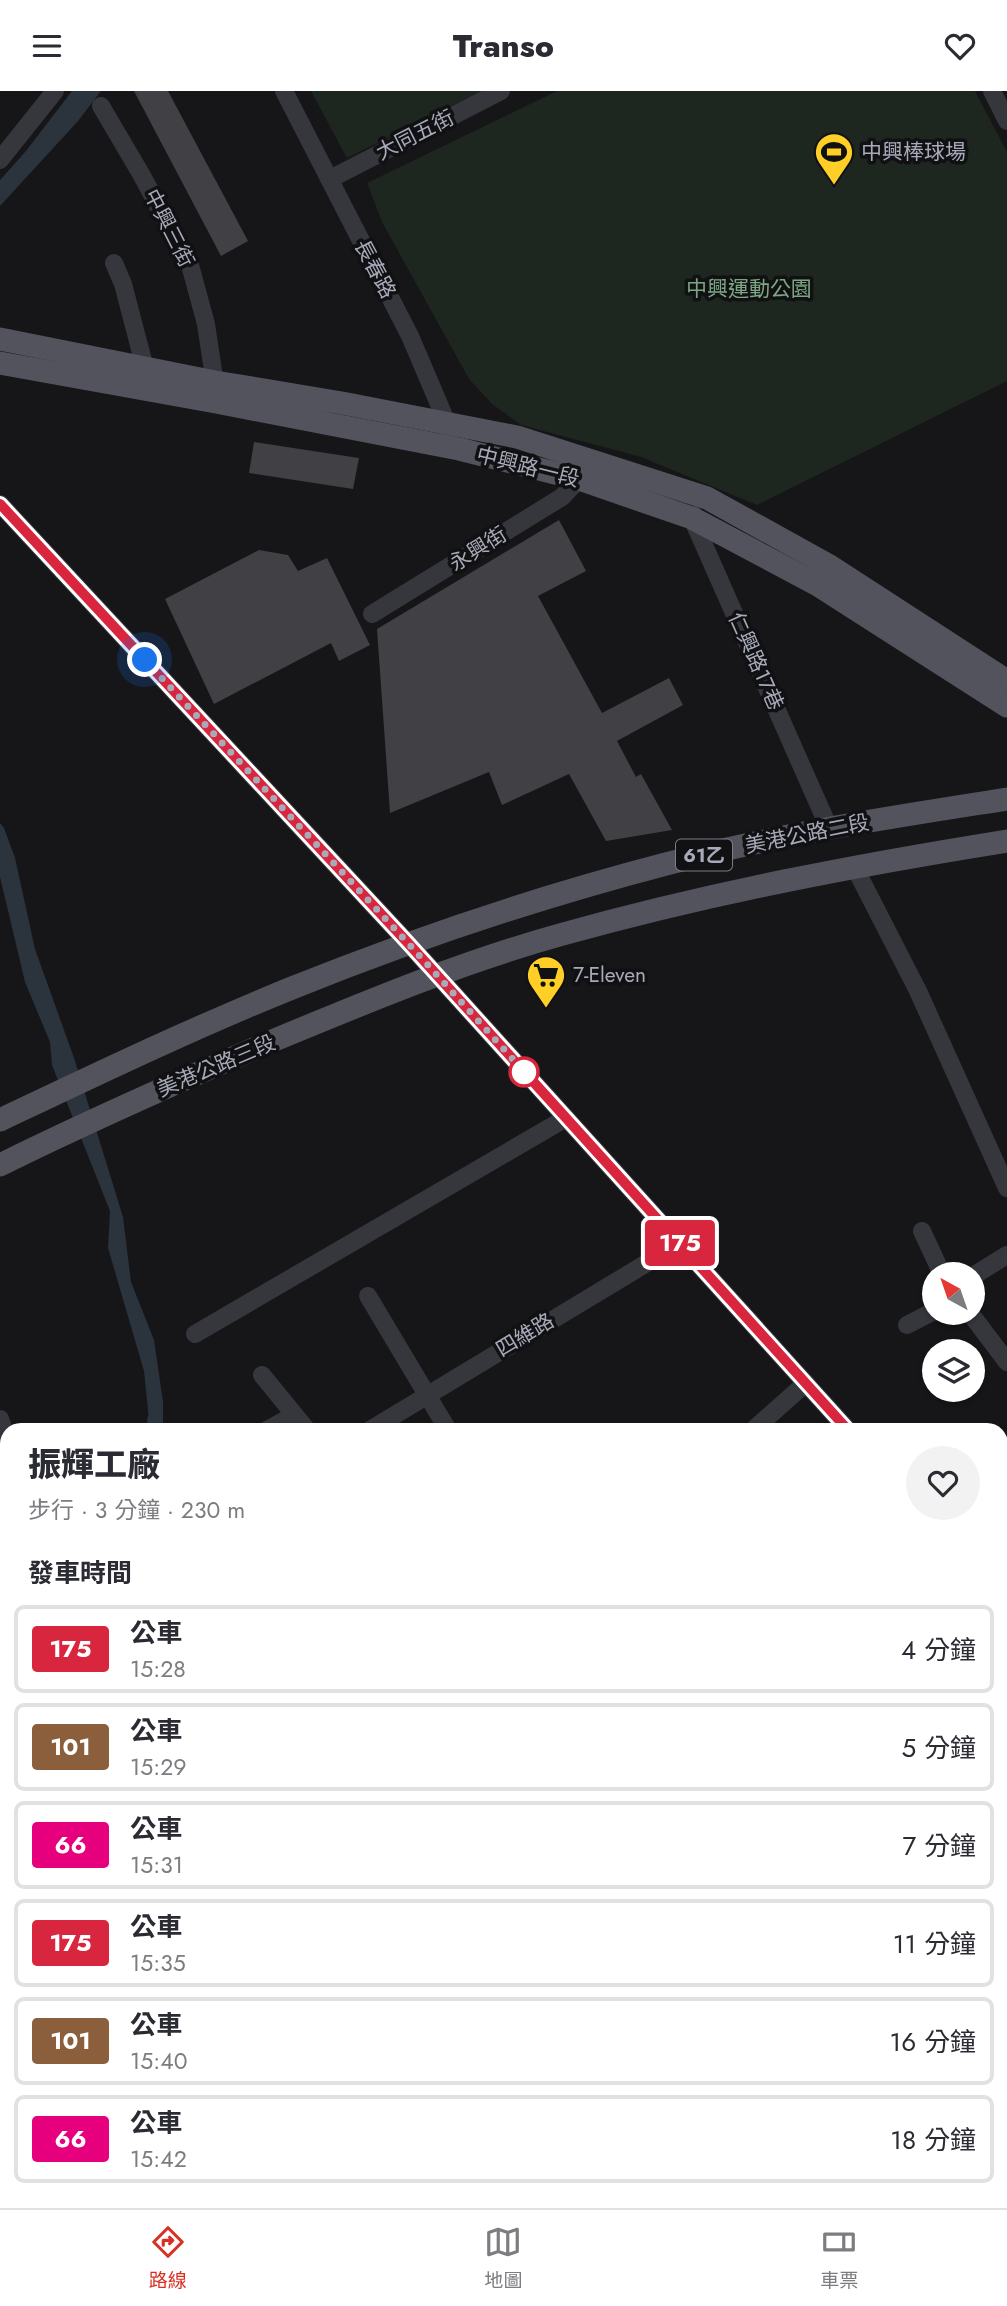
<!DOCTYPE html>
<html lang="zh-TW">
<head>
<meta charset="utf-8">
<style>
  :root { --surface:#fff; --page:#f2f2f3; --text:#2b2b33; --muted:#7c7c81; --line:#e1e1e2; --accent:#d93025 }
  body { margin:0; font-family:Jost,"Noto Sans TC",sans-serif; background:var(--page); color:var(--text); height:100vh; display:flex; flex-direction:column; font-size:26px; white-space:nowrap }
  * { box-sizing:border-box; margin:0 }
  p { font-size:23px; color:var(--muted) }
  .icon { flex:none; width:38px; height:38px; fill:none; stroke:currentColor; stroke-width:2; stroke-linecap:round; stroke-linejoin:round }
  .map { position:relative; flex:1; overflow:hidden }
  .side { position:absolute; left:0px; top:1332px; width:1008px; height:786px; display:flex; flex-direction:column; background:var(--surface); border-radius:21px 21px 0 0; box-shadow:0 2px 5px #0004 }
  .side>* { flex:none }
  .badge { padding:0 14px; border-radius:5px; font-size:24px; line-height:46px }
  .needle { width:46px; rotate:320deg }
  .controls { position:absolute; left:922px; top:1171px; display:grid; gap:14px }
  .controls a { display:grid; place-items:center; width:63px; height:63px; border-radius:50%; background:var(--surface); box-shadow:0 2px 5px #0004; font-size:35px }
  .you { position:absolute; width:35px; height:35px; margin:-18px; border:5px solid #fff; border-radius:50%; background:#1a73e8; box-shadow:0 0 0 10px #1a73e833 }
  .map>.badge { position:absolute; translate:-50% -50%; box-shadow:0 0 0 4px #fff }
  h2 { padding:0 28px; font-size:26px; line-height:63px }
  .round { display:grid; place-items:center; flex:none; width:74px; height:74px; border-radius:37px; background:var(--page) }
  .summary { display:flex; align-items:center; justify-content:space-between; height:119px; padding:0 28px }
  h1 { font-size:33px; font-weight:800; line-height:52px }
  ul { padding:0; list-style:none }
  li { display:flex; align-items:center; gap:21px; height:88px; margin:0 14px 10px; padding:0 14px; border:4px solid var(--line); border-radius:10px }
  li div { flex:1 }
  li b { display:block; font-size:26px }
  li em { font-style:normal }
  li .badge { min-width:77px; font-weight:700; text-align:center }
  header { display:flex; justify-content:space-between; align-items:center; height:91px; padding:0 28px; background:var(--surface); font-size:32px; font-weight:800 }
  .menu { display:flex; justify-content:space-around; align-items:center; height:98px; border-top:2px solid var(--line); background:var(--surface); font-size:19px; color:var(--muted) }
  .menu a { display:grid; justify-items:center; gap:4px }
  .menu .selected { color:var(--accent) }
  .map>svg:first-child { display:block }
  .built { fill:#222225 }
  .green { fill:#1d261f }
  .water { fill:#2b333d }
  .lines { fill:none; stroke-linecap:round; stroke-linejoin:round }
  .stream { stroke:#2b333d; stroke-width:5 }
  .building { fill:#404045 }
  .minor { stroke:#36373d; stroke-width:18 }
  .major { stroke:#52535c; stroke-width:23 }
  .line-casing { stroke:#fff; stroke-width:16 }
  .line { stroke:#d7263d; stroke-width:10 }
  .walk { stroke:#a7aab9; stroke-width:7; stroke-dasharray:0 12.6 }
  .stop-dot { fill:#fff; stroke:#d7263d; stroke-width:3.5 }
  .labels { text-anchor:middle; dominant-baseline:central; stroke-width:7; stroke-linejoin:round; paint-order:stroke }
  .shield { fill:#111113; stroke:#7a7c87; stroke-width:2 }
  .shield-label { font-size:19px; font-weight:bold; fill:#a7aab9 }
  .street-label { font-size:21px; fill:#a7aab9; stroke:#111113 }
  .poi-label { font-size:21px; fill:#a7aab9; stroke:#111113; text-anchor:start }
  .park-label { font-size:21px; fill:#7ca683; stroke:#111113 }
</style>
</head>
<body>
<header><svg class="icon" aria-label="menu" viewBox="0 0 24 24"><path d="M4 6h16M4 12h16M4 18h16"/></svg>Transo<svg class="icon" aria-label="heart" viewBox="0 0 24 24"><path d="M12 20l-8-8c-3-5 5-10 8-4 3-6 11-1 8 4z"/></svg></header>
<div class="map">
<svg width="1007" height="2117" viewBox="0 0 1007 2117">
  <rect width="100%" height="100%" fill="#161618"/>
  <polygon class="built" points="670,2111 730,2111 721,2117 674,2117"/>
  <g class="green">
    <polygon points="311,0 481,0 347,67"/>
    <polygon points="557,0 975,0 1007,61 1007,290 757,414 641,366 521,334 492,313 469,288 382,131 367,92"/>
  </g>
  <g class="water">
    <polygon points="72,0 101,0 78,30 0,115 0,89 26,60"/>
    <polygon points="0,732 4,737 15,767 35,858 74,967 123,1126 131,1191 154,1249 163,1311 163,1339 150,1339 144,1280 108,1157 110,1120 52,974 50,951 25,891 0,786"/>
  </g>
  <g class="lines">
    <g class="stream">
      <polyline points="149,1339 150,1327"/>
      <polyline points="0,1606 7,1603"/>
    </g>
  </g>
  <g class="building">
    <polygon points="134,0 168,0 248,150 221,165"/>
    <polygon points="254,351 359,367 353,398 249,382"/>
    <polygon points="559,429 586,480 538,505 602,622 669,587 683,614 617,650 636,686 641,683 672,739 606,750 569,683 502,714 489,681 390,722 377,538"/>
    <polygon points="259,459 288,464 298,480 327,467 370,554 339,570 331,552 214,613 165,508"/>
  </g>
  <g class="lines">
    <g class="minor">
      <polyline points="284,0 410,245 450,339"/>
      <polyline points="992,0 1007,30"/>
      <polyline points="101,15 141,83 190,174 206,233 216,300"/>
      <polyline points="0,69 55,0"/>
      <polyline points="330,88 501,0"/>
      <polyline points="114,172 123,193 145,277"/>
      <polyline points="0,413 408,852 848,1339"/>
      <polyline points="694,424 692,427 829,737"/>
      <polyline points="372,523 562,406 579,388"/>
      <polyline points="854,775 918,900 1007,1097"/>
      <polyline points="922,1140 942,1183"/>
      <polyline points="973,1185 1007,1164"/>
      <polyline points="368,1205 448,1339"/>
      <polyline points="970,1222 1007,1271"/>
      <polyline points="907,1234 934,1220"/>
      <polyline points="195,1243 566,1027"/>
      <polyline points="262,1284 307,1339"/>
      <polyline points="0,1328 7,1347"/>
      <polyline points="267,1339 294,1324"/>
      <polyline points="370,1339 680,1152"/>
      <polyline points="753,1339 806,1292"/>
      <polyline points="1001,1371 1007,1367"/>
      <polyline points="1001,1482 1007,1477"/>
      <polyline points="1001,1507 1007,1514"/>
      <polyline points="0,1592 7,1589"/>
      <polyline points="1001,1627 1007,1623"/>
      <polyline points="1001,1703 1007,1712"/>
      <polyline points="1001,1872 1007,1879"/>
      <polyline points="1001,1902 1007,1895"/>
      <polyline points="0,1948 7,1924"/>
      <polyline points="0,2004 7,2010"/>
      <polyline points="109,2110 112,2117"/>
      <polyline points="413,2110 415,2117"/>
      <polyline points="542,2110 545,2117"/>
      <polyline points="791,2110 797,2117"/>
      <polyline points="816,2117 821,2110"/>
    </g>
    <g class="major">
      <polyline points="0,248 215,291 342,312 517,346 707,407 828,474 1007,590"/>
      <polyline points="0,272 216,311 459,358 579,388 692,427 818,494 1007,615"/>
      <path d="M0,1029C97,983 193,937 292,897C414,848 539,806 666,773C778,743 893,726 1007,708"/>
      <path d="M0,1074C91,1029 184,988 277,948C371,909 465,870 563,843C710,802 857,774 1007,750"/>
    </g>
  </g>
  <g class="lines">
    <g class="line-casing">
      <polyline id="line" points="0,413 408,852 848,1339"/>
    </g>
    <use href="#line" class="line"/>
    <polyline class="walk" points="145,569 408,852 529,986 524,981"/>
  </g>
  <defs>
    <g id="stadium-pin" transform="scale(2.0125)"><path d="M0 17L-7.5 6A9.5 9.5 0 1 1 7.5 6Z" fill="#ffcf27" stroke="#111113"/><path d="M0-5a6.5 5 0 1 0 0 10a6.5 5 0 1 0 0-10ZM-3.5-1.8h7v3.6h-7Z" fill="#111"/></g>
    <g id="supermarket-pin" transform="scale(2.0125)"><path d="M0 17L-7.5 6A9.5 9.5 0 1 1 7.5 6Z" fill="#ffcf27" stroke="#111113"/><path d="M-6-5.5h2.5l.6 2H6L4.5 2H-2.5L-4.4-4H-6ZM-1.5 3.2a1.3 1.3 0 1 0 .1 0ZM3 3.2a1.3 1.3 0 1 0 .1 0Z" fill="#111"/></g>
  </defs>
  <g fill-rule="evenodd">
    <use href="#stadium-pin" x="834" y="61"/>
    <use href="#supermarket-pin" x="546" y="884"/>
  </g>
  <circle class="stop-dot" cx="524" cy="981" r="14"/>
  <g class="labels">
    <rect class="shield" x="676" y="748.5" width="56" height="31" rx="5"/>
    <g class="shield-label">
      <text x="704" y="764">61乙</text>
    </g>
    <g class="street-label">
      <text transform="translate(415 44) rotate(-27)">大同五街</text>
      <text transform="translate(169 137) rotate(63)">中興三街</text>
      <text transform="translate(375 178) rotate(62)">長春路</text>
      <text transform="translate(528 376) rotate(14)">中興路一段</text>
      <text transform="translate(478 458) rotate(-32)">永興街</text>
      <text transform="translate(756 570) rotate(66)">仁興路17巷</text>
      <text transform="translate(807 743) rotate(-11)">美港公路二段</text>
      <text transform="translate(216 975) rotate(-23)">美港公路三段</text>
      <text transform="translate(525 1244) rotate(-31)">四維路</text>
    </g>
    <g class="poi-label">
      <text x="861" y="61">中興棒球場</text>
      <text x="573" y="884">7-Eleven</text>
    </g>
    <g class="park-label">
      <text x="749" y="198">中興運動公園</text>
    </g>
  </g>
</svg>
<div class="controls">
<a><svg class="needle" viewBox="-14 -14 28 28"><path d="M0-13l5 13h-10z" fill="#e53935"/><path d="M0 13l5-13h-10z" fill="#7c7c81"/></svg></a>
<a><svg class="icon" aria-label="layers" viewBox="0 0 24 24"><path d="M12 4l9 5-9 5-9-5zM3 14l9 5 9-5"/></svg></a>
</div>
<div class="you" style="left:145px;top:569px"></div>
<b class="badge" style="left:680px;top:1152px;background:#d7263d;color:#fff">175</b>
<section class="side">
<div class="summary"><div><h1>振輝工廠</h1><p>步行 · 3 分鐘 · 230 m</p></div><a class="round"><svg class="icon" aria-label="heart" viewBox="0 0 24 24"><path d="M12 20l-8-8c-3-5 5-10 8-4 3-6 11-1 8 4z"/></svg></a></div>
<h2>發車時間</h2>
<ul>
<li><span class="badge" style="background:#d7263d;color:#fff">175</span><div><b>公車</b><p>15:28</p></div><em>4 分鐘</em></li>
<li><span class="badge" style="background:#8b5e3c;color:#fff">101</span><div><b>公車</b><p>15:29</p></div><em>5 分鐘</em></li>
<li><span class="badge" style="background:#e6007e;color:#fff">66</span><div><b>公車</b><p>15:31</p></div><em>7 分鐘</em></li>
<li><span class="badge" style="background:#d7263d;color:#fff">175</span><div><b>公車</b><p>15:35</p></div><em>11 分鐘</em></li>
<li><span class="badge" style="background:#8b5e3c;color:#fff">101</span><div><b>公車</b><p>15:40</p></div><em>16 分鐘</em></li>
<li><span class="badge" style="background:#e6007e;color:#fff">66</span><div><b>公車</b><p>15:42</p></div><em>18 分鐘</em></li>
</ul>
</section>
</div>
<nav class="menu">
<a class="selected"><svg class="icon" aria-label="directions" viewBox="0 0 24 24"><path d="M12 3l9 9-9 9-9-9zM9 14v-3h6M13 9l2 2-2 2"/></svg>路線</a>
<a><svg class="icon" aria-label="map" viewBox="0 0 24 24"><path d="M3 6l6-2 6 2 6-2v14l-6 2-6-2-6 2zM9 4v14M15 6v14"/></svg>地圖</a>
<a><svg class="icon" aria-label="tickets" viewBox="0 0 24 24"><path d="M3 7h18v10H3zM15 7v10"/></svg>車票</a>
</nav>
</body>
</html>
